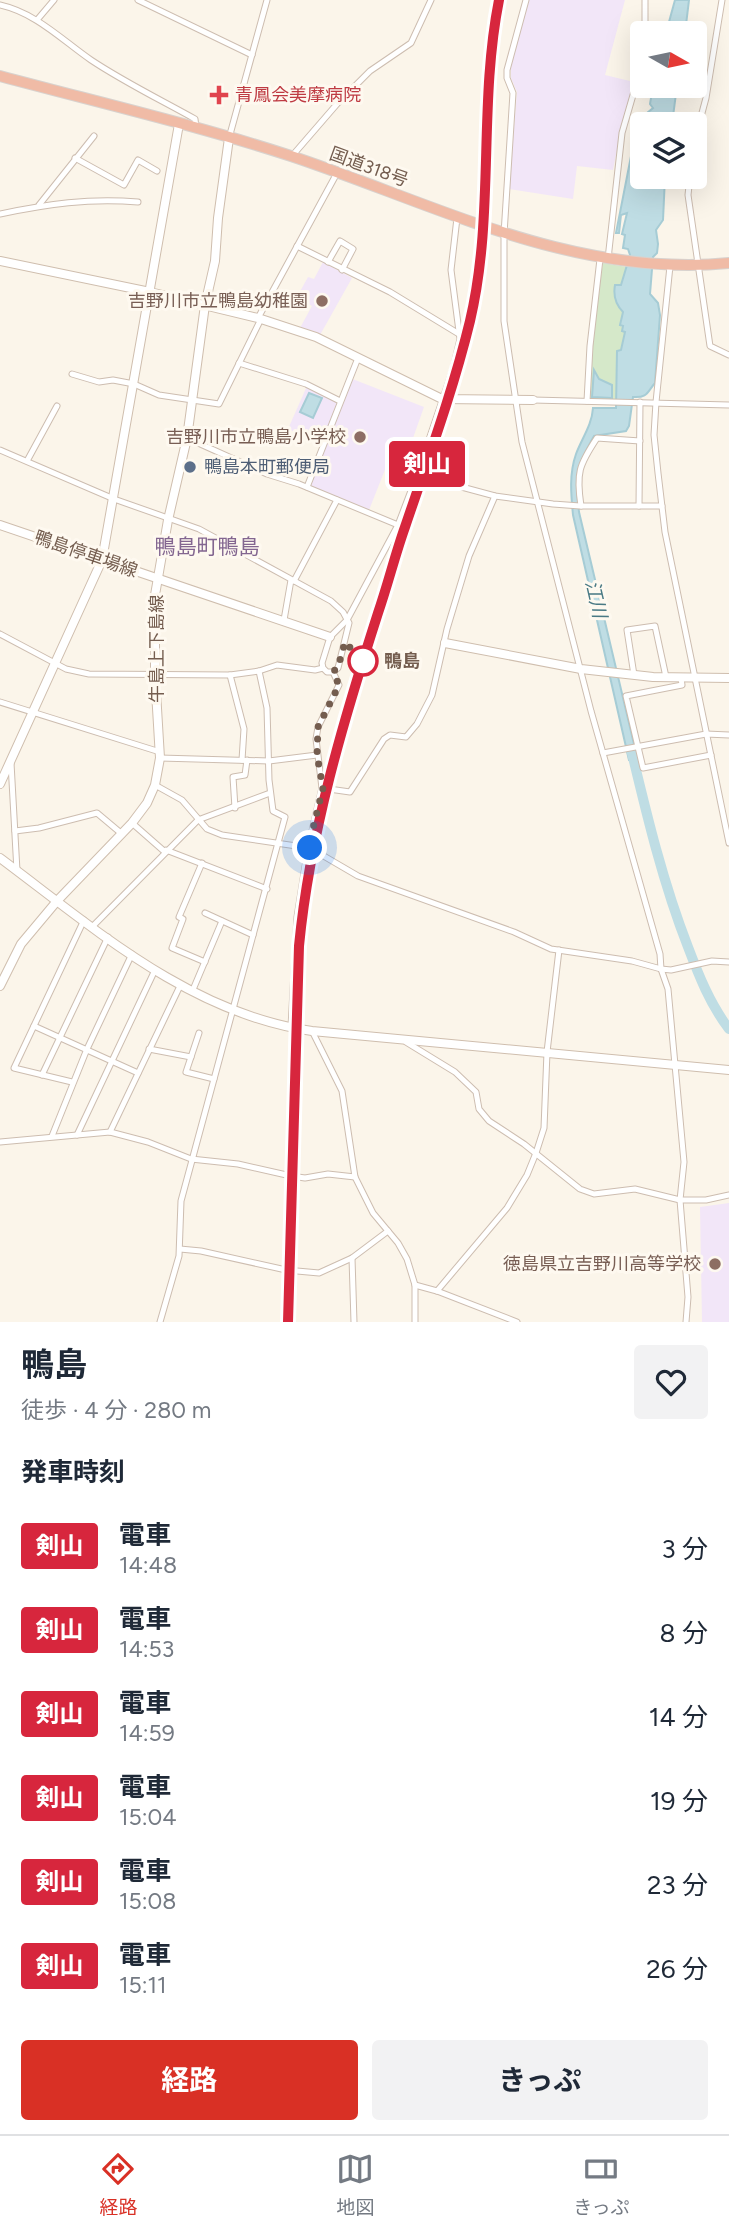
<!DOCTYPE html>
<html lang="ja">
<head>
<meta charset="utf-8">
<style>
  :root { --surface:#fff; --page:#f2f2f3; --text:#1f2937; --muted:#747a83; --line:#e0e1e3; --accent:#d93025 }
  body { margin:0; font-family:Figtree,"Noto Sans JP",sans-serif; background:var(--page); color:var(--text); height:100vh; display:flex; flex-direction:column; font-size:26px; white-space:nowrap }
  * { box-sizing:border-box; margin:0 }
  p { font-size:23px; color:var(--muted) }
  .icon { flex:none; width:38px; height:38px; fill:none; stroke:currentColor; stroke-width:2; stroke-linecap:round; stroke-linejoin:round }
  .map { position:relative; height:1322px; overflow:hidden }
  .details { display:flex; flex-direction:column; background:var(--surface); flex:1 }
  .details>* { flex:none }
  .badge { padding:0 14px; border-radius:5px; font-size:24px; line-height:46px }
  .needle { width:46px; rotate:99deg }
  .tools { position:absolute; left:630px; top:21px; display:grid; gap:14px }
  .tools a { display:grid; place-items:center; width:77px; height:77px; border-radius:7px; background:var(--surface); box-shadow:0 7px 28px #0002; font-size:35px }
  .you { position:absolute; width:35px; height:35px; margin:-18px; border:5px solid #fff; border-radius:50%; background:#1a73e8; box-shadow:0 0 0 10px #1a73e833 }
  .map>.badge { position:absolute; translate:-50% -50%; box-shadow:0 0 0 4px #fff }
  h2 { padding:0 21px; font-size:26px; line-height:63px }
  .round { display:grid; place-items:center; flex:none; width:74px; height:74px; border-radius:7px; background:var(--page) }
  .head { display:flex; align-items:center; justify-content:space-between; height:119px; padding:0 21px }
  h1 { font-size:33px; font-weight:700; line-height:52px }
  .primary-button { display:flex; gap:14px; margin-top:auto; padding:14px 21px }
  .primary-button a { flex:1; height:80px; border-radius:7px; background:var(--accent); color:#fff; font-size:28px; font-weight:700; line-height:80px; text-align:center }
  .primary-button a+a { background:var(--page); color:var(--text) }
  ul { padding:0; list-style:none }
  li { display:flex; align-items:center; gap:21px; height:84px; padding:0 21px }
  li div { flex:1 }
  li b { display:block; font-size:26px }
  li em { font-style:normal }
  li .badge { min-width:77px; font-weight:700; text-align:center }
  .dock { display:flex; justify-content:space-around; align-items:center; height:98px; border-top:2px solid var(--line); background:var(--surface); font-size:19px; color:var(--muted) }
  .dock a { display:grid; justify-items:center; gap:4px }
  .dock .selected { color:var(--accent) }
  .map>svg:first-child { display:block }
  .education { fill:#f2e6f8 }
  .green { fill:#d5e8c9 }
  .water { fill:#bfdde4; stroke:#a6ccd5; stroke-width:2 }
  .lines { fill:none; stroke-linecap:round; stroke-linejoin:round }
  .river { stroke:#bfdde4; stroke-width:10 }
  .street-casing { stroke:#cdbdb0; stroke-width:7 }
  .secondary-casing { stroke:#cfbeae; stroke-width:10 }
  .highway-casing { stroke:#d8d2ce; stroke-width:12 }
  .street { stroke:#fff; stroke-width:5 }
  .secondary { stroke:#fff; stroke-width:8 }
  .highway { stroke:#f0bba6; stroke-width:10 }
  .rail-casing { stroke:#b9a8c5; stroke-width:4.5 }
  .rail { stroke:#fef9f0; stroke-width:2; stroke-dasharray:5; stroke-linecap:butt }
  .line-casing { stroke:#fff; stroke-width:16 }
  .line { stroke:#d7263d; stroke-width:10 }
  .walk { stroke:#745d4f; stroke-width:7; stroke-dasharray:0 12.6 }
  .health-dot { fill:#e0444e; stroke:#fef9f0; stroke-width:2.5 }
  .education-dot { fill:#8d6e63; stroke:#fef9f0; stroke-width:2.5 }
  .service-dot { fill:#5c6f8a; stroke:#fef9f0; stroke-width:2.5 }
  .stop-dot { fill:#fff; stroke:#d7263d; stroke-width:3.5 }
  .labels { text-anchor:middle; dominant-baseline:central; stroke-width:6; stroke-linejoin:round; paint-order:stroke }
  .health-label { font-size:18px; fill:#be3a42; stroke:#fef9f0; text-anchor:start }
  .street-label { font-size:18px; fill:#745d4f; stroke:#fef9f0 }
  .education-label { font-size:18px; fill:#785e54; stroke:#fef9f0; text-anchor:end }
  .service-label { font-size:18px; fill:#4e5e75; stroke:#fef9f0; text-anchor:start }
  .stop-label { font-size:18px; font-weight:bold; fill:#745d4f; stroke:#fef9f0; text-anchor:start }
  .water-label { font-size:19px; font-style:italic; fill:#4a7a85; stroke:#fef9f0 }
  .quarter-label { font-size:21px; fill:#836690; stroke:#fef9f0 }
</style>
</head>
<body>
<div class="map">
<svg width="729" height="1322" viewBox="0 0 729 1322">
  <rect width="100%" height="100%" fill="#fbf5ea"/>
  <g class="education">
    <polygon points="529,0 625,0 605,75 634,82 622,123 613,170 577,166 573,199 509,189 517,92 511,78 511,64"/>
    <polygon points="323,262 352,278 320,335 300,328 312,306 297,297 308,277 314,279"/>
    <polygon points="350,378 424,407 408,452 390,457 369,510 309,486 324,445 288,429 307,386 340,403"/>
    <polygon points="729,1203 729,1322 702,1322 700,1207"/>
  </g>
  <polygon class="green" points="603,263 627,267 621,285 623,312 620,325 625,331 621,350 617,352 616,402 587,401 590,346"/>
  <g class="water">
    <polygon points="675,0 689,0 685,33 666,33"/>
    <polygon points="650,86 677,86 672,124 646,124 647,113 653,108 650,104 652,92 649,89"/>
    <path d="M642,130V177H665L663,220L656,230L658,244L657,253L653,257L650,294L658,303L660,315L655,383C647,392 648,398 633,397L629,426L626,431L594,436C576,468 575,476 579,512L638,761L629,760L573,515C571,494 569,474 576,454C582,438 592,425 593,408H616L617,351L621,350L625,332L622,331L623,326L620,325L623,312C615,304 613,296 615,285H621L630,255L628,249L623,248L625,235L622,234L627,213L621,215L619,233H616L634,141Z"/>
    <polygon points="594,370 599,379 612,385 612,398 592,397"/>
    <polygon points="309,393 322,398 313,418 300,412"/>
  </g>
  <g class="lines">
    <path class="river" d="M631,749C647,816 663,883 688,947C699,976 710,1004 729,1029"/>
    <g class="street-casing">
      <g id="street">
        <polyline points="138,0 252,55"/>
        <polyline points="526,0 507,70 507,78 513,93 504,234 504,321 522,442 591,711 660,954 661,969 668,989 684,1162 680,1200 688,1297 686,1322"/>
        <polyline points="645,0 645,33"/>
        <path d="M0,5C36,13 62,40 91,60C124,82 161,100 195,119L196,127"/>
        <polyline points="37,20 54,0"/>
        <polyline points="229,138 267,0"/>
        <polyline points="695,139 706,98 722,0"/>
        <polyline points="292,156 337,104 370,71 411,43 431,0"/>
        <polyline points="75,158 124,185 138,160 157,171"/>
        <polyline points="690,177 688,195 710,346 729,355"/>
        <polyline points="39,205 94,136"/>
        <path d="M0,214C48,204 88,198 138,202"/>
        <polyline points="457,218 451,270 460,339 453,369 417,475 398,525 347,620 330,637 322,663 323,668 327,672 333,672 339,685 318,727 316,739 322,788 350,792 384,739 390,735 406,737 417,724 432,695 447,629 469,556 495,496"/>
        <polyline points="297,246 390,292 459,334"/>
        <polyline points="608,259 622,133 642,64"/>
        <polyline points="328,262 340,241 353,249 342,270"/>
        <polyline points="670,266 656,402 654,435 658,473 665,532 729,843"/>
        <polyline points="258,318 337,173"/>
        <polyline points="239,363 306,384 340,401"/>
        <polyline points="72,374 99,382 113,380 134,384 159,395 219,404 261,319"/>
        <polyline points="533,400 729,405"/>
        <polyline points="587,401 590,346 600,259"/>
        <polyline points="187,438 267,474 299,484 398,525"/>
        <polyline points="0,450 114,499 199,529 331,601 343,612 349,623 338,668 333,672"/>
        <polyline points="27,461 57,406"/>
        <polyline points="417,475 495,496 553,504 580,506 662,506"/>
        <polyline points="307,487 358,358"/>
        <path d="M581,506C576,473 579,465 597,438L640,441"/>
        <polyline points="639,506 640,402"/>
        <polyline points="294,581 337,500"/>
        <polyline points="284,620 291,580"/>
        <polyline points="0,634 66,669 89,674 230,675 259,671 277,665 315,670 323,668"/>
        <polyline points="230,675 244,729 242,760"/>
        <polyline points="634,675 627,630 655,626 666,677"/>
        <polyline points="681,678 682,685 626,696 643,768 711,755"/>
        <polyline points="0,702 160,752"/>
        <polyline points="603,753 706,734 729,735"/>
        <polyline points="160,758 269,761 317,755"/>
        <polyline points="11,763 17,871"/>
        <polyline points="155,785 182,800 207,829 222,835 310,848 358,876 514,932 551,949 632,961 661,969 671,970 712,961 729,962"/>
        <polyline points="235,808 233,777 245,775 247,760"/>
        <polyline points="132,823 165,852"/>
        <polyline points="15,831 39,828 97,813 122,834"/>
        <polyline points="166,850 267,889"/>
        <polyline points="202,863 179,917 183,919 172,948 205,962"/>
        <polyline points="205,913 253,935"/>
        <polyline points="93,926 198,820 270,793"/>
        <polyline points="192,992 222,921"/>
        <polyline points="34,1026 138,1073"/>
        <polyline points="291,1027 297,917 308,848 322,788"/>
        <polyline points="312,1031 342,1091 355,1177 373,1213 398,1243 407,1259 415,1285 415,1322"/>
        <polyline points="199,1033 186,1072 214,1079"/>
        <polyline points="406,1042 455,1072 476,1092 479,1109 489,1121 524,1144 580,1189 594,1194 635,1189 680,1200 706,1200 729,1195"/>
        <polyline points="149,1049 191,1057"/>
        <polyline points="42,1075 108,937"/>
        <polyline points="72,1082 14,1068 84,920"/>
        <polyline points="110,1132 180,986"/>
        <polyline points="77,1135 155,970"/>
        <polyline points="52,1136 87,1049 132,954"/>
        <polyline points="0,1142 110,1132 148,1142 191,1159 238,1164 291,1176 305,1178 328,1174 355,1177"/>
        <polyline points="180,1249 201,1251 286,1270 319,1273 352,1258 388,1231"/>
        <polyline points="352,1258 354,1322"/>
        <polyline points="415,1285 437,1291 517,1322"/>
        <polyline points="437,1291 507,1208 527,1175 536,1153 544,1128 547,1052 559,950"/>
        <polyline points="160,1322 179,1256 181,1201 285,817 273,811 269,780 267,708 259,671"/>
      </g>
    </g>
    <g class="secondary-casing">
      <g id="secondary">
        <polyline points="0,261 150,292 258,318 316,337 442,399 533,400"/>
        <polyline points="0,525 330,637"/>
        <polyline points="445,643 581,669 653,677 729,678"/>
        <polyline points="0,784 102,560 179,124"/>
        <path d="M0,858C95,929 191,1014 312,1031L729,1070"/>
        <polyline points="0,986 21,944 57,901 132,823 147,803 155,785 160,758 155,675 155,595 168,520 187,438 205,305 215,261 218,218 229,138"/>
      </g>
    </g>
    <g class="highway-casing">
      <path id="highway" d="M0,76C97,102 196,125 291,156C435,204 573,278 729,263"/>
    </g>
    <use href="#street" class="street"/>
    <use href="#secondary" class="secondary"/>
    <use href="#highway" class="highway"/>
    <g class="rail-casing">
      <g id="rail">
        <path d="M410,518C434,442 466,360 478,282C493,189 481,93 499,0"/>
        <path d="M288,1322L299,946C309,835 342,726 376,620C388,583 397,544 413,508"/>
      </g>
    </g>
    <use href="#rail" class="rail"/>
  </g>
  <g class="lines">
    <g class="line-casing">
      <path id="line" d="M288,1322L299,946C310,832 343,722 378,613C388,584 395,555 405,527C428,459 453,391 470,321C495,215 478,106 499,0"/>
    </g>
    <use href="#line" class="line"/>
    <polyline class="walk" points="310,848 308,848 323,788 317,755 318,727 339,685 333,672 338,667 345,642 363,661"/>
  </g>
  <path class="health-dot" d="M215.5 84.5h7v7h7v7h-7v7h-7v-7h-7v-7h7z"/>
  <g class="education-dot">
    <circle cx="322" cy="301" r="7"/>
    <circle cx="360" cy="437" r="7"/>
    <circle cx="715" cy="1264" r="7"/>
  </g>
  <circle class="service-dot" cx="190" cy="467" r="7"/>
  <circle class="stop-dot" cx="363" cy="661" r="14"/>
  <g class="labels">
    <g class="health-label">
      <text x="235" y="95">青鳳会美摩病院</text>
    </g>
    <g class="street-label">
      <text transform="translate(369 167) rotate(20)">国道318号</text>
      <text transform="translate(86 554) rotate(19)">鴨島停車場線</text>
      <text transform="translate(157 649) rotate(-90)">牛島上下島線</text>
    </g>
    <g class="education-label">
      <text x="308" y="301">吉野川市立鴨島幼稚園</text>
      <text x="346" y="437">吉野川市立鴨島小学校</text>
      <text x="701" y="1264">徳島県立吉野川高等学校</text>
    </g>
    <g class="service-label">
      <text x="204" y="467">鴨島本町郵便局</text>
    </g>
    <g class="stop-label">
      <text x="384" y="661">鴨島</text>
    </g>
    <g class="water-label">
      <text transform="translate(596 599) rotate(77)">江川</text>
    </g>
    <g class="quarter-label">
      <text x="207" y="546">鴨島町鴨島</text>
    </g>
  </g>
</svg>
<div class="tools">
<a><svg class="needle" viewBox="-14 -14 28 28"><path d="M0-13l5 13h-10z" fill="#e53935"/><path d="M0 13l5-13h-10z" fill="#747a83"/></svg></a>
<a><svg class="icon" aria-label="layers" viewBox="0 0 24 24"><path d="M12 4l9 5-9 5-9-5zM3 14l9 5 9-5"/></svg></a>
</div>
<div class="you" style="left:310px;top:848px"></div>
<b class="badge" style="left:427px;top:464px;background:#d7263d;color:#fff">剣山</b>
</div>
<section class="details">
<div class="head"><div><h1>鴨島</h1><p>徒歩 · 4 分 · 280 m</p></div><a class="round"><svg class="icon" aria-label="heart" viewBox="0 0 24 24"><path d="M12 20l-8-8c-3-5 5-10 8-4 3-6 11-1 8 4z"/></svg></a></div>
<h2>発車時刻</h2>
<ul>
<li><span class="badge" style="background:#d7263d;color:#fff">剣山</span><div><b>電車</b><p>14:48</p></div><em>3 分</em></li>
<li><span class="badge" style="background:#d7263d;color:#fff">剣山</span><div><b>電車</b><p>14:53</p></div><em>8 分</em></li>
<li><span class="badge" style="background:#d7263d;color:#fff">剣山</span><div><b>電車</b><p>14:59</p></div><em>14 分</em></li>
<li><span class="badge" style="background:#d7263d;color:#fff">剣山</span><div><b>電車</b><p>15:04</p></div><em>19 分</em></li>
<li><span class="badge" style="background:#d7263d;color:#fff">剣山</span><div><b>電車</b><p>15:08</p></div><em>23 分</em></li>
<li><span class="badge" style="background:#d7263d;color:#fff">剣山</span><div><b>電車</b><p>15:11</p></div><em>26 分</em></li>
</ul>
<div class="primary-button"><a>経路</a><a>きっぷ</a></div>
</section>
<nav class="dock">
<a class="selected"><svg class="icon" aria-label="directions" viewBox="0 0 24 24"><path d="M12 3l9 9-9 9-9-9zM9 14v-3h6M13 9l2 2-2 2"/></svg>経路</a>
<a><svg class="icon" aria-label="map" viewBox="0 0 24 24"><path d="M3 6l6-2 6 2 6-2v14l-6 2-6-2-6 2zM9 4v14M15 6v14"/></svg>地図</a>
<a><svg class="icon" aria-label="tickets" viewBox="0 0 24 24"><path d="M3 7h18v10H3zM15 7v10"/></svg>きっぷ</a>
</nav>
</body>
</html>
